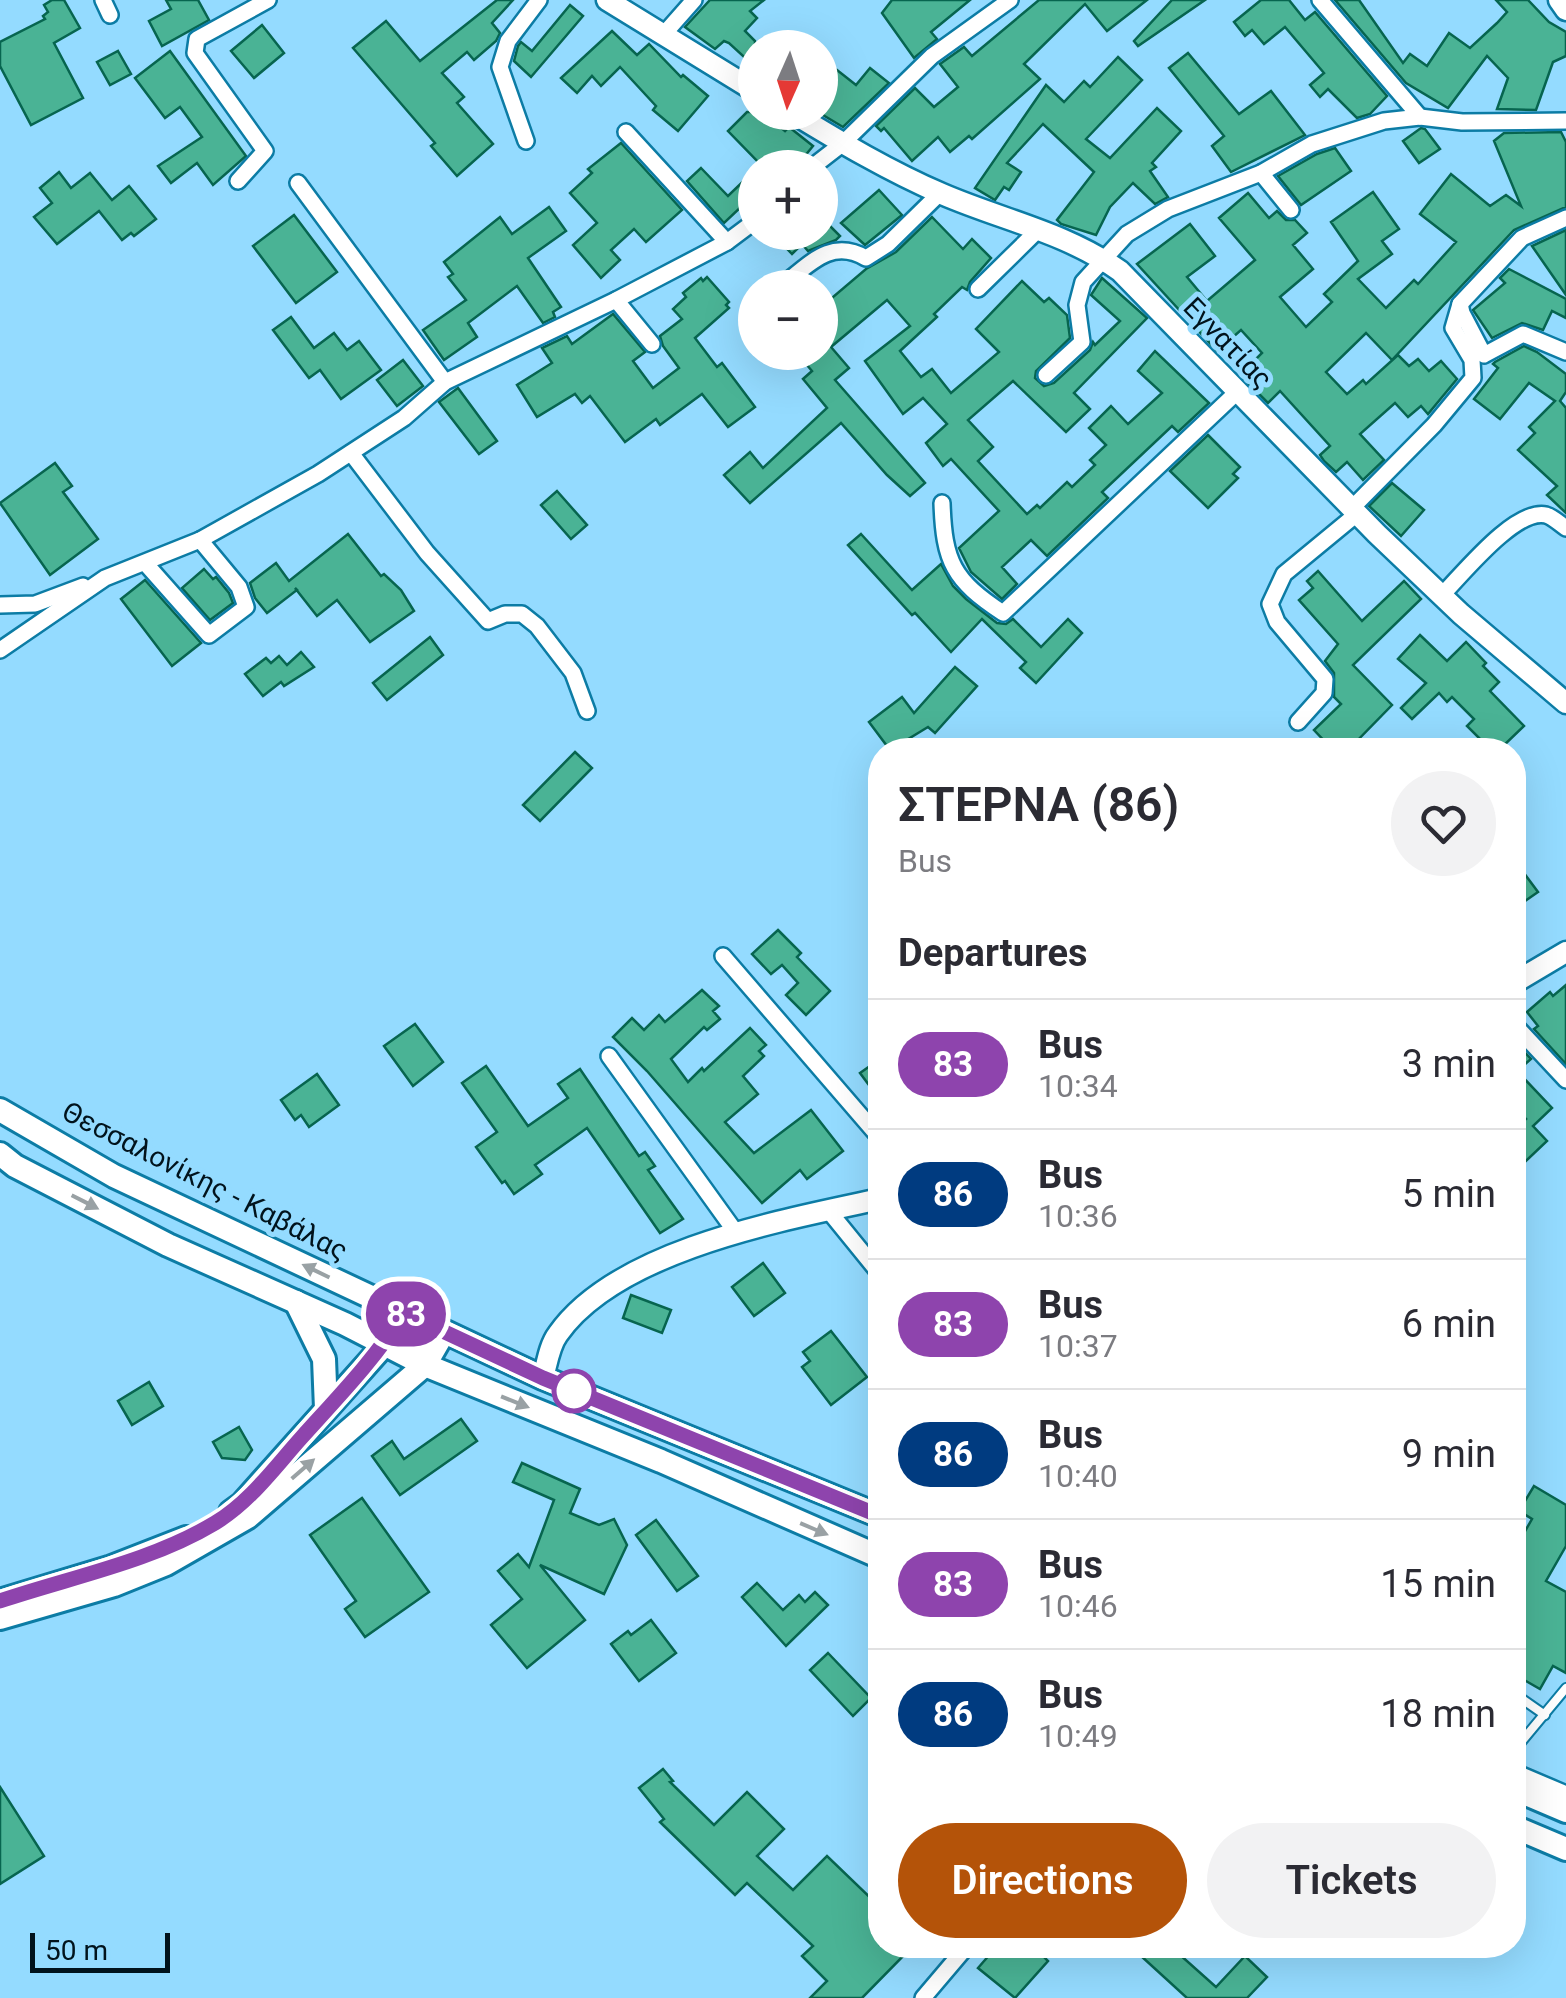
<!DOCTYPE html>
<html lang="en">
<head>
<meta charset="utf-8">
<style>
  :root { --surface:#fff; --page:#f2f2f3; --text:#2b2b33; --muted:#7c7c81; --line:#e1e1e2; --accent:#b45309 }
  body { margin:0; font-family:Roboto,sans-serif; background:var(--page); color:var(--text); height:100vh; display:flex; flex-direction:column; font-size:38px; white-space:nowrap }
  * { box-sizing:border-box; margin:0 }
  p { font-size:32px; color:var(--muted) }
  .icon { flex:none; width:55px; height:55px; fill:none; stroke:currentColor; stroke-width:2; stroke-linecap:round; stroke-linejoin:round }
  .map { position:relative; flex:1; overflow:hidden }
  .side { position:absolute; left:868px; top:738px; width:658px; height:1220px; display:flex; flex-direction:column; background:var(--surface); border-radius:40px; box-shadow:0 10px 40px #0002 }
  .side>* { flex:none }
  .badge { padding:0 20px; border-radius:32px; font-size:35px; line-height:65px }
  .needle { width:65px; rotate:183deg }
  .buttons { position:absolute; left:738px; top:30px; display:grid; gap:20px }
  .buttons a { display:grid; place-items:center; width:100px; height:100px; border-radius:50%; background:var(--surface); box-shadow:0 10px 40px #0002; font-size:50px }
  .scale { position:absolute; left:30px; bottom:25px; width:140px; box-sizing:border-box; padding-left:10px; border:5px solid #01131c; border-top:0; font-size:28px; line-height:35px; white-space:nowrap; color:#01131c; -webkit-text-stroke:8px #94dbff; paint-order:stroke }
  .map>.badge { position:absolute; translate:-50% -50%; box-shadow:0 0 0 5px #fff }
  h2 { padding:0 30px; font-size:38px; line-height:90px }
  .round { display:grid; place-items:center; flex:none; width:105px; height:105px; border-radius:52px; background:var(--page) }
  .headline { display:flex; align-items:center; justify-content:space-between; height:170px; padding:0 30px }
  h1 { font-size:48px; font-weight:600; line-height:75px }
  .action { display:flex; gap:20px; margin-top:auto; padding:20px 30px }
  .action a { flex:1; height:115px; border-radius:60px; background:var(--accent); color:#fff; font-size:40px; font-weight:600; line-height:115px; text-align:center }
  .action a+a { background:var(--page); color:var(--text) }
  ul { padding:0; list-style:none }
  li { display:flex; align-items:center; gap:30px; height:130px; padding:0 30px; border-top:2px solid var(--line) }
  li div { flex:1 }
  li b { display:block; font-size:38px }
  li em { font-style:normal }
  li .badge { min-width:110px; font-weight:700; text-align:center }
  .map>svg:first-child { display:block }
  .building { fill:#4ab395; stroke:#07654f; stroke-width:2.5 }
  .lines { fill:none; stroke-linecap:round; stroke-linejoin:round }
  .service-casing { stroke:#0c7ca5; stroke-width:12 }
  .minor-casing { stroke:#0c7ca5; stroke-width:20 }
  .tertiary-casing { stroke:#0c7ca5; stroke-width:25 }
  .secondary-casing { stroke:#0c7ca5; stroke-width:28 }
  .service { stroke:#fff; stroke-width:8 }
  .minor { stroke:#fff; stroke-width:15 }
  .tertiary { stroke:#fff; stroke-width:20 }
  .secondary { stroke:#fff; stroke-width:22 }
  .oneway { fill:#99a1a4 }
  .line-casing { stroke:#fff; stroke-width:22 }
  .line { stroke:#8e44ad; stroke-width:15 }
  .stop-dot { fill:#fff; stroke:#8e44ad; stroke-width:5 }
  .labels { text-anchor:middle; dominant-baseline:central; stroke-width:10; stroke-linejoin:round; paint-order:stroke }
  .street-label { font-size:28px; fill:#01131c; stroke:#94dbff }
</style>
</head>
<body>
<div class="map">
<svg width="1566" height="1998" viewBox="0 0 1566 1998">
  <rect width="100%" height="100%" fill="#94dbff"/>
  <g class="building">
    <polygon points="52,0 64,0 80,28 54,43 83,98 31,125 0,66 0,42 45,19 43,16 48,12 44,5"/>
    <polygon points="166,0 198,0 209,20 162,46 149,21 171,9"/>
    <polygon points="497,0 513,0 492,23 500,33 496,41 474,60 467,52 442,73 464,97 457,103 493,144 457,176 431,146 435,143 353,48 386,21 420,61"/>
    <polygon points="710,0 764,0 750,11 757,18 745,31 755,41 755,67 729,43 724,41 715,49 685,27"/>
    <polygon points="892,0 970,0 931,32 937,39 914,58 882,13"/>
    <polygon points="1039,0 1147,0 1107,31 1085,4 1024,64 1040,79 972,139 969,136 950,152 938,137 912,161 884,128 881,131 876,126 915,88 934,107 958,87 940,64 964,47 972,56"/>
    <polygon points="1172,0 1205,0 1138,46 1134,41"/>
    <polygon points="1261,0 1289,0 1305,20 1315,12 1387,96 1370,114 1357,118 1328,89 1320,97 1310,85 1324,73 1285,27 1264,44 1252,30 1245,36 1234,22"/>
    <polygon points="1335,0 1359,0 1403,63 1410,54 1427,66 1449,33 1470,48 1497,23 1507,12 1496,0 1528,0 1549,22 1566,32 1566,56 1553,62 1536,110 1497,109 1508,78 1487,56 1448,108 1406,83"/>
    <polygon points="570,5 583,16 531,77 514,61 518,46 521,42 532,51"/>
    <polygon points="262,25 284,53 254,78 231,51"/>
    <polygon points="612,31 637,55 649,44 681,77 683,75 708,96 678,131 653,110 656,106 620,67 601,86 592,76 577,93 561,78"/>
    <polygon points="118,51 131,74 110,85 97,62"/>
    <polygon points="170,51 246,156 213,185 197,163 171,183 158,166 202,137 180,107 165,118 135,78"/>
    <polygon points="1188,53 1239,114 1271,91 1305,135 1231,172 1212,146 1224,136 1169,68"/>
    <polygon points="1118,57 1142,80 1086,139 1110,158 1157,108 1181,131 1152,163 1156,167 1150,171 1168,197 1155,204 1133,183 1110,207 1096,235 1061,224 1057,220 1094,172 1043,124 1007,163 1021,172 1009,190 1004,187 995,200 975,188 1046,85 1064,102 1084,81 1090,87"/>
    <polygon points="870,68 889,83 843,127 818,112 820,92 837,70 856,85"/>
    <polygon points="747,112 769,112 769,118 785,131 789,127 813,146 795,168 764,168 728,131"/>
    <polygon points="1421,128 1425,129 1440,149 1419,163 1403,141"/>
    <polygon points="1561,132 1566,142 1566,207 1514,230 1392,360 1366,333 1326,372 1347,394 1363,380 1366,384 1398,355 1409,366 1418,359 1429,371 1441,361 1457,379 1428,414 1421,406 1408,417 1395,403 1360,434 1384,460 1363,480 1347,462 1336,472 1324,461 1320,455 1330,446 1280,391 1268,403 1240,375 1262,353 1241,330 1217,351 1137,264 1190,224 1215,256 1187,277 1207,301 1255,260 1219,218 1248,193 1269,218 1277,211 1286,220 1295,220 1307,233 1293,245 1313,269 1280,297 1306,327 1332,302 1324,294 1358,261 1331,222 1373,192 1399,229 1382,241 1392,254 1358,279 1386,308 1414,280 1418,284 1456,242 1420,214 1451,174 1490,206 1506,195 1521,206 1494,141 1504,133"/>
    <polygon points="621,143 682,210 646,242 634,229 611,250 620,260 601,278 573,245 597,223 570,193 592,173 588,169"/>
    <polygon points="1335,148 1351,171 1301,205 1278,176 1317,154"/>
    <polygon points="701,168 728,196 755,170 755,210 750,211 744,204 724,223 687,181"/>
    <polygon points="59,172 71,188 90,173 112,200 129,186 156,219 134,236 131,233 122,240 99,211 57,244 34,217 52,203 40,188"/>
    <polygon points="879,190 902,215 865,245 841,223"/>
    <polygon points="549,207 566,231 528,258 561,307 553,312 555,317 543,323 517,286 468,323 477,337 444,360 423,330 466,300 448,277 453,274 444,262 500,217 512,234"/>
    <polygon points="294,215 337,272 296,303 253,246"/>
    <polygon points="932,217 963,249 972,239 991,258 970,282 967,290 962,287 934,314 937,317 900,351 921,377 932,369 951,393 999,352 976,329 1022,281 1044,302 1049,298 1067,315 1070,338 1036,371 1035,378 1044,386 1054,383 1090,350 1093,342 1095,345 1120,321 1091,295 1102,278 1147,318 1074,393 1090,409 1066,432 1013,381 968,420 993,447 978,461 1027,514 1037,505 1040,508 1067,482 1072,487 1095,465 1090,460 1106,445 1089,428 1111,406 1128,424 1162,393 1138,371 1155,351 1209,403 1178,432 1172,426 1102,492 1108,498 1047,556 1031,540 1002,567 1017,584 1002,599 971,572 959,548 999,511 951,459 943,466 926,443 947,424 923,398 903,414 865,361 910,326 887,300 831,347 849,368 835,380 925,483 910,496 887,475 841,423 750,503 724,475 750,452 763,468 827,408 803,379 812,371 796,352 820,352 820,308 866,269 896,252"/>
    <polygon points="826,222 840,236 836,240 808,251 802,244 792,254 771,232 820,232"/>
    <polygon points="1566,230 1566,295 1532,246"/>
    <polygon points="1509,269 1566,299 1566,318 1552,311 1543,330 1522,323 1492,338 1473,310 1505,283 1500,278"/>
    <polygon points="707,277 729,302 726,305 729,308 695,338 717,367 722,363 755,407 728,427 702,394 660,425 656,419 625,442 590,396 582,403 575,394 537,417 517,385 552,363 542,348 567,336 572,344 613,314 645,352 633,361 653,388 679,368 663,346 660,336 682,319 673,309 686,297 683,293 701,278 703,281"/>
    <polygon points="291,317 314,348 334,333 347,350 359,341 381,370 341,399 320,370 309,378 273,330"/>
    <polygon points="1524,346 1537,352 1566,374 1566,392 1560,401 1566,408 1566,513 1547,495 1557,486 1518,450 1535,433 1529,427 1555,401 1529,383 1500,419 1474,399 1498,368 1493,364 1495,362"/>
    <polygon points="403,360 423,386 397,406 377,380"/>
    <polygon points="458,388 497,441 479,454 439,402"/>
    <polygon points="1208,435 1240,467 1233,474 1238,478 1208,508 1170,471"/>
    <polygon points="55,463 72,486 63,492 98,539 50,575 0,503"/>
    <polygon points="1392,483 1424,510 1401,536 1369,506"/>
    <polygon points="557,491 587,525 571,539 541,505"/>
    <polygon points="348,534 381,576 384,574 401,590 414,611 370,642 337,600 317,616 295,588 297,590 267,613 255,598 250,583 276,563 289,581"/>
    <polygon points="861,534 912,590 941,564 953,586 966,599 997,623 1006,624 1013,619 1041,647 1068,619 1082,633 1036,683 1020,668 1026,662 982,619 951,652 915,613 912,615 848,545"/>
    <polygon points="204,569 213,579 216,577 229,593 233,603 210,620 182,588"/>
    <polygon points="1318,571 1362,621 1404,581 1421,599 1353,665 1392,705 1348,750 1333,750 1314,730 1341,704 1334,697 1334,673 1325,661 1338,644 1299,600 1313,588 1307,581"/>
    <polygon points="145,580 201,643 172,666 121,599"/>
    <polygon points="1420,635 1447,661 1466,642 1486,663 1483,666 1499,682 1490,691 1524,726 1499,750 1491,750 1467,726 1474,719 1452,697 1447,702 1439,693 1412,719 1401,708 1426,683 1398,659"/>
    <polygon points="430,637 443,655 387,700 373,683"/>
    <polygon points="301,652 314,667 284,686 281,682 263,696 245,674 266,658 271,663 279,656 287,665"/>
    <polygon points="955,667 977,686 935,733 928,727 890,750 869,722 902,697 914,713"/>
    <polygon points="575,752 592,768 540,821 523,805"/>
    <polygon points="1512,857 1538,892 1512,910"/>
    <polygon points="778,930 801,953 797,957 830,991 806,1015 786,995 798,983 782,965 771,974 752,954"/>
    <polygon points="1566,985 1566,1064 1534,1029 1538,1026 1527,1012 1550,992 1553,996"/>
    <polygon points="702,990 719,1006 713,1011 720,1019 707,1030 704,1027 671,1059 688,1082 702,1068 704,1071 750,1028 766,1045 759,1051 764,1056 743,1076 758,1094 725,1122 754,1153 811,1110 843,1151 807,1179 800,1170 762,1203 647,1071 613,1037 632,1018 644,1030 659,1015 665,1022"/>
    <polygon points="415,1024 443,1062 413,1086 384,1046"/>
    <polygon points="1516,1043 1531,1059 1517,1071 1552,1108 1533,1126 1547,1141 1512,1174 1512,1132 1526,1119 1512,1104 1512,1046"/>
    <polygon points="880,1059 880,1100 860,1073"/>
    <polygon points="486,1066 528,1126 568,1098 558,1084 580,1069 639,1156 645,1152 655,1166 648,1170 683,1219 660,1233 587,1128 535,1165 542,1174 514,1194 505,1181 502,1183 476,1147 497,1132 462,1083"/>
    <polygon points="317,1074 339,1105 309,1127 301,1115 295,1120 281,1100"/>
    <polygon points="763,1263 785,1293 754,1316 732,1287"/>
    <polygon points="631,1295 671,1310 662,1333 623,1318"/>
    <polygon points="831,1331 867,1377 831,1405 802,1367 810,1361 803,1352"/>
    <polygon points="149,1382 163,1406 132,1425 118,1401"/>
    <polygon points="461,1419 477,1441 400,1495 372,1456 392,1441 404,1459"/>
    <polygon points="239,1427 252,1450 245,1460 222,1458 213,1442"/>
    <polygon points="522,1463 580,1489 570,1513 599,1525 614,1519 627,1545 604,1594 540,1565 585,1620 527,1668 491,1625 522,1599 498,1571 518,1554 529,1567 554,1500 513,1482"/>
    <polygon points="1534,1486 1566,1505 1566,1546 1546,1581 1566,1592 1566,1673 1553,1666 1540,1689 1512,1673 1512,1554 1532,1519 1519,1511"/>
    <polygon points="362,1498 429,1592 365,1637 345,1609 356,1601 310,1535"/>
    <polygon points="656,1520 698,1576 677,1591 636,1535"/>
    <polygon points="757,1583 783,1610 799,1595 805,1602 815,1592 828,1605 786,1646 742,1597"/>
    <polygon points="651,1620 676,1653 639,1681 611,1644 628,1631 631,1635"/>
    <polygon points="828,1653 871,1698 853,1716 810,1670"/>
    <polygon points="663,1769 673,1781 670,1782 714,1825 747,1792 784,1829 757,1856 793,1890 827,1856 880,1907 880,1945 914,1945 862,1998 810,1998 827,1981 802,1956 813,1946 747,1883 735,1895 660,1822 664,1819 639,1788"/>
    <polygon points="0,1787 44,1856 0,1884"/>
    <polygon points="998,1945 1055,1945 1044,1957 1048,1961 1015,1998 978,1968"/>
    <polygon points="1129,1945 1169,1945 1216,1987 1245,1956 1267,1977 1247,1998 1187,1998"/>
  </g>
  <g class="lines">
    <g class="service-casing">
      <g id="service">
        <polyline points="1512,1692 1545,1715"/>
        <polyline points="1512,1753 1566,1688"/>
      </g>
    </g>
    <g class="minor-casing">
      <g id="minor">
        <polyline points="103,0 110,15"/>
        <polyline points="1320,0 1420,117"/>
        <polyline points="664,34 694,0"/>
        <polyline points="626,132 727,242"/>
        <polyline points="526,141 500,67 508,41 539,0"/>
        <polyline points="811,168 842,144 932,56 1010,0"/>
        <polyline points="1261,173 1291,210"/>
        <polyline points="238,181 265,151 195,53 197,39 268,0"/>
        <polyline points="298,183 445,382"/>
        <path d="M779,288C808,266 830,237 866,258L888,244L940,193"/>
        <polyline points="978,289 1039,229"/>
        <polyline points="616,300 652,344"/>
        <polyline points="1460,304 1462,313 1484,355 1523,334 1566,352"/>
        <polyline points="1046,375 1082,342 1077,305 1083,282 1127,234 1168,209 1261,173 1312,144 1384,121 1420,117 1462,122 1566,121"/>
        <polyline points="351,453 427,553 488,621 505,614 522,614 537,626 573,673 587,711"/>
        <path d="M942,503C944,562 953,580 1003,613L1236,393"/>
        <polyline points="1353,507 1434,425 1473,378 1472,360 1453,328 1460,304 1522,238 1566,218"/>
        <polyline points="146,564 209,635 246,607 239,587 200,540"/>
        <path d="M1441,596C1462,575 1515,508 1546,515C1553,517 1560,524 1566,528"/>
        <polyline points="0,605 35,604 83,586"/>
        <polyline points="0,650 105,578 200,540 318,474 404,418 445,382 616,300 727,242 755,221"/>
        <polyline points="1298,722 1324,693 1325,679 1277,622 1270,604 1284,574 1358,513"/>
        <polyline points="723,956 880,1138"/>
        <polyline points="1512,1022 1566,1080"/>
        <polyline points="609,1056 737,1234"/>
        <polyline points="828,1210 880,1274"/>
        <polyline points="1512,1771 1566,1794"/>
        <polyline points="923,1998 968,1945"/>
      </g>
    </g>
    <g class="tertiary-casing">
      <g id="tertiary">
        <polyline points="607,0 755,91"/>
        <polyline points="1559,0 1566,10"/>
        <path d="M791,112C840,142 889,171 942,194C1002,220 1065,232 1120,271L1377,534L1461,614L1566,703"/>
        <polyline points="1512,984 1566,952"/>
        <path d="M543,1378C547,1364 549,1346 558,1334C617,1250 783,1220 880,1199"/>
      </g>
    </g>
    <g class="secondary-casing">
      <g id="secondary">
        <polyline points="0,1110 114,1176 543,1378 880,1516"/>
        <polyline points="0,1154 15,1166 168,1245 345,1324 425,1365 661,1461 880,1557"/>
        <polyline points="296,1302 324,1359 326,1409"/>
        <polyline points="231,1512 242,1504 384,1345 404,1313"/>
        <polyline points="0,1601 109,1568 186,1538"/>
        <polyline points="0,1618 114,1585 166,1564 248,1517 425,1365 444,1332"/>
        <polyline points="1512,1788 1566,1811"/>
        <polyline points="1512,1826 1566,1849"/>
      </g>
    </g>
    <use href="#service" class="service"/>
    <use href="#minor" class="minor"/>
    <use href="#tertiary" class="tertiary"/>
    <use href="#secondary" class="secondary"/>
  </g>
  <defs><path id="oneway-solid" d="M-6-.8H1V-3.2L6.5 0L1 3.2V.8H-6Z" transform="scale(2.5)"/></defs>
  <g class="oneway">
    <use href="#oneway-solid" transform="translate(85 1202) rotate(27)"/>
    <use href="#oneway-solid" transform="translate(316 1271) rotate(-154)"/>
    <use href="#oneway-solid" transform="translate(515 1402) rotate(22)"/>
    <use href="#oneway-solid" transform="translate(303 1469) rotate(-41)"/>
    <use href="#oneway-solid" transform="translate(814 1529) rotate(23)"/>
  </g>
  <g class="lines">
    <g class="line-casing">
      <path id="line" d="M0,1601C71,1577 150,1562 215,1523C250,1502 275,1467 302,1437C338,1397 375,1359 404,1313L543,1378L880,1516"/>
    </g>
    <use href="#line" class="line"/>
  </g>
  <circle class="stop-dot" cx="574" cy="1391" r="20"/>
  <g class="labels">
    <g class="street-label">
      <text transform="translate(1228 343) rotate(46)">Εγνατίας</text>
      <text transform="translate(205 1181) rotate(27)">Θεσσαλονίκης - Καβάλας</text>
    </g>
  </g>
</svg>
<div class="buttons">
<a><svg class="needle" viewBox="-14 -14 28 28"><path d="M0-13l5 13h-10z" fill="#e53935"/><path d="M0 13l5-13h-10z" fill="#7c7c81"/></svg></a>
<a>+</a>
<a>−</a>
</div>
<div class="scale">50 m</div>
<b class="badge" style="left:406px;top:1314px;background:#8e44ad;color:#fff">83</b>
<section class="side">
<div class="headline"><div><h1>ΣΤΕΡΝΑ (86)</h1><p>Bus</p></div><a class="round"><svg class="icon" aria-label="heart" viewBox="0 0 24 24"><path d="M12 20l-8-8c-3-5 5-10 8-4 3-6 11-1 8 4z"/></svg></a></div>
<h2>Departures</h2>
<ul>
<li><span class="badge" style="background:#8e44ad;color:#fff">83</span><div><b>Bus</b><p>10:34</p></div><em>3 min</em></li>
<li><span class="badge" style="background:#003b80;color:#fff">86</span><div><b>Bus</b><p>10:36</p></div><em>5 min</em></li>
<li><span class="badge" style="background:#8e44ad;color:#fff">83</span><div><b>Bus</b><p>10:37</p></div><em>6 min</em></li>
<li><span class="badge" style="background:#003b80;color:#fff">86</span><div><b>Bus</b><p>10:40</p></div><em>9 min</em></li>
<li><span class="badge" style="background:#8e44ad;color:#fff">83</span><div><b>Bus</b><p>10:46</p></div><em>15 min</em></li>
<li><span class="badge" style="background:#003b80;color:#fff">86</span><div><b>Bus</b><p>10:49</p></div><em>18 min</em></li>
</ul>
<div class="action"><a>Directions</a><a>Tickets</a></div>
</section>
</div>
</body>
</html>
